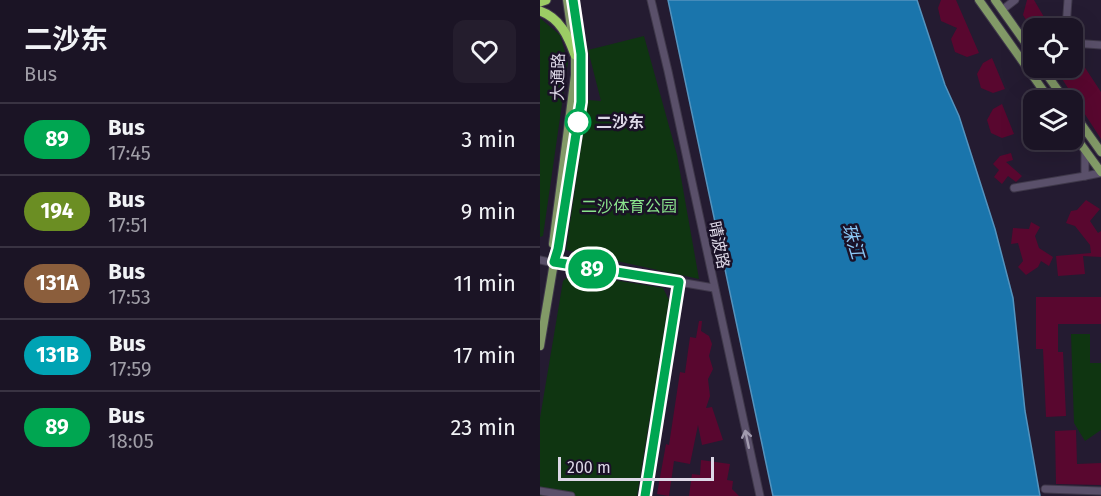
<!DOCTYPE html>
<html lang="en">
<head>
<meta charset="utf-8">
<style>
  :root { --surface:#1b1425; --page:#241d2d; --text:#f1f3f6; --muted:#a09ea7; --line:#393342 }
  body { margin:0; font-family:"Fira Sans","Noto Sans SC",sans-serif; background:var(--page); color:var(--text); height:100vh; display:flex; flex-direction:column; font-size:22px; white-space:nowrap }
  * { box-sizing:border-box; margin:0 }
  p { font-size:20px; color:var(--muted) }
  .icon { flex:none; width:33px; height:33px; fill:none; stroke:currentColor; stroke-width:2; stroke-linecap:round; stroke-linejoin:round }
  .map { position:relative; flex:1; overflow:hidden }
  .panel { display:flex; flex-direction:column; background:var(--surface); width:540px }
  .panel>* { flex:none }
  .badge { padding:0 12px; border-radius:20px; font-size:21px; line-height:39px }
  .tools { position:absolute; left:483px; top:18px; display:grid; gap:12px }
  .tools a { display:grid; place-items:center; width:60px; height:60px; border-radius:12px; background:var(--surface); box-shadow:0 6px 24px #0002,0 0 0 2px var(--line); font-size:30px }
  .scale { position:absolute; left:18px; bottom:15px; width:156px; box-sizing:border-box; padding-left:6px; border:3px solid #ddd8e7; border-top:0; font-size:16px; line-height:21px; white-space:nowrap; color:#ddd8e7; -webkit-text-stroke:4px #1a1127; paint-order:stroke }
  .map>.badge { position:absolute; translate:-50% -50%; box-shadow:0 0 0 3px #fff }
  .round { display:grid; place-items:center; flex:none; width:63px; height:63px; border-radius:12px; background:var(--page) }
  .headline { display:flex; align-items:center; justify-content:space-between; height:102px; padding:0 24px }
  h1 { font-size:28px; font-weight:700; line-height:45px }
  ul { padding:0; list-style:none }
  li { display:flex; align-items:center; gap:18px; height:72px; padding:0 24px; border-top:2px solid var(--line) }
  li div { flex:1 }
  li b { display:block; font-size:22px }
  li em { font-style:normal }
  li .badge { min-width:66px; font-weight:700; text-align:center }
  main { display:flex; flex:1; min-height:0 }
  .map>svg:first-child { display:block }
  .green { fill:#0f3511 }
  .water { fill:#1a75ac; stroke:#5493be; stroke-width:1.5 }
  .building { fill:#59072f }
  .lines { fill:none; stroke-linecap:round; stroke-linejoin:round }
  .minor-casing { stroke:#3f384a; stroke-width:9 }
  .major-casing { stroke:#3f384a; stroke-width:10 }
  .highway-casing { stroke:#3f384a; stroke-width:11 }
  .minor { stroke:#5a506a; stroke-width:7 }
  .major { stroke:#829a67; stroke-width:8 }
  .highway { stroke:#9ccc65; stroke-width:9 }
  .oneway { stroke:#a29baf }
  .line-casing { stroke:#fff; stroke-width:14 }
  .line { stroke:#00a651; stroke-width:9 }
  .stop-dot { fill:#fff; stroke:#00a651; stroke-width:3 }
  .labels { text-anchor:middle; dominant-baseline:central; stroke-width:5; stroke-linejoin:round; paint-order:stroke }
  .street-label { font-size:16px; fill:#ddd8e7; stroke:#1a1127 }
  .stop-label { font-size:16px; font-weight:bold; fill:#ddd8e7; stroke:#1a1127; text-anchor:start }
  .park-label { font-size:16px; fill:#8ae38c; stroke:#1a1127 }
  .water-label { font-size:18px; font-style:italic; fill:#8dc9f6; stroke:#1a1127 }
</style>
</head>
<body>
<main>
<section class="panel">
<div class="headline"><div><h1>二沙东</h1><p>Bus</p></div><a class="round"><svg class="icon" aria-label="heart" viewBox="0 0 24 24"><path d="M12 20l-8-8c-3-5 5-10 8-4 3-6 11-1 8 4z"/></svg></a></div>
<ul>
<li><span class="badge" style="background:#00a651;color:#fff">89</span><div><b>Bus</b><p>17:45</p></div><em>3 min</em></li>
<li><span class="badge" style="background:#6b8e23;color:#fff">194</span><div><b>Bus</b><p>17:51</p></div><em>9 min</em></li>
<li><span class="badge" style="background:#8b5e3c;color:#fff">131A</span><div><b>Bus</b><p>17:53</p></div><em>11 min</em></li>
<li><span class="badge" style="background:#00a3b4;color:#fff">131B</span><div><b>Bus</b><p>17:59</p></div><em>17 min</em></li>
<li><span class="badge" style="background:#00a651;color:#fff">89</span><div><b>Bus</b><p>18:05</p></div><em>23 min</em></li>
</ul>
</section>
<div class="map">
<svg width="561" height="496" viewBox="0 0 561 496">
  <rect width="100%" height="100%" fill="#241b31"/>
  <g class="green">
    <polygon points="0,18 20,35 28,62 3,236 0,237"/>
    <polygon points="104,36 137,155 159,279 26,250 48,100 61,101 48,50"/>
    <polygon points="31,273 123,288 129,300 97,496 0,496 0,418 23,281"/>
    <polygon points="531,334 550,334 550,363 561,363 561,430 545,441 534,423"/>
  </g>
  <polygon class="water" points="128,0 377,0 405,85 419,116 455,229 473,298 485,411 500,496 233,496"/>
  <g class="building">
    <polygon points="401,0 416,0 439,53 427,57 415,52 411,39 417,28 401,21 398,8"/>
    <polygon points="487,0 494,0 507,22 505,24 508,28 491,28 483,15"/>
    <polygon points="532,56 538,57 561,92 561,139 515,68 532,68"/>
    <polygon points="452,58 465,89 453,93 441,88 437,74 443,63"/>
    <polygon points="462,104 474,134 462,138 451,133 447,120 453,109"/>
    <polygon points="471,153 473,160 466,162 482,176 476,182 468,176 462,184 454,177 459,170 453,164 460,156"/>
    <polygon points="546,200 560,209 550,221 558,233 561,231 561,257 543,256 545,274 518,276 516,256 551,253 550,245 535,226 526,223 531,211 537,210"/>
    <polygon points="491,222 500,227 495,236 499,248 513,257 509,266 501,261 498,267 486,275 478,267 483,261 478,243 471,244 473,228 489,229"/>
    <polygon points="496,297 561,297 561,324 518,324 518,352 523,352 526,416 506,417 503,349 496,349"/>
    <polygon points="159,321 162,321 161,331 169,336 172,344 169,356 173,369 168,379 170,396 166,408 172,407 183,440 162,445 158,425 150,464 134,461 129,496 117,494 126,444 129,445 140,372 145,373 150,337 156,338"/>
    <polygon points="536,430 537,464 561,463 561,485 516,484 515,431"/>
    <polygon points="161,460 190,464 187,480 193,481 192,489 199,496 149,496 152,474 160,475"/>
  </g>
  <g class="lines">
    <g class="minor-casing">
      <g id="minor">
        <polyline points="111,0 128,71 220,496"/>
        <polyline points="462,10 475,0"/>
        <polyline points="526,28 528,0"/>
        <polyline points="482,38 494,39"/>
        <polyline points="532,43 561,45"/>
        <polyline points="545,176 561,173"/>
        <polyline points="474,188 545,176 545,150"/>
        <polyline points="0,260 14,263"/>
        <polyline points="139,282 174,288"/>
        <polyline points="505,489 561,491"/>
        <polyline points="0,491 31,496"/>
      </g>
    </g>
    <g class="major-casing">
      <g id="major">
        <polyline points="439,0 510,100"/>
        <polyline points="455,0 494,55"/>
        <polyline points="502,68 525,100"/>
        <polyline points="532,111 561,152"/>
        <polyline points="532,132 561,172"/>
        <polyline points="13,244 35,75 35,55 27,0"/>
        <polyline points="14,263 139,282 105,496"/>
        <polyline points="0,346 41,102 41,54 33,0"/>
      </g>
    </g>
    <g class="highway-casing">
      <g id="highway">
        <polyline points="0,2 6,0"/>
        <path d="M0,11C20,18 28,36 35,55"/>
      </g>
    </g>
    <use href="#minor" class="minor"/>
    <use href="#major" class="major"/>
    <use href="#highway" class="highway"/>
  </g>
  <defs><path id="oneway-shaft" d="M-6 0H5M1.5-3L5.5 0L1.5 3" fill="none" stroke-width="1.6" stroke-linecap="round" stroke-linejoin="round" transform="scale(1.5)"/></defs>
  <use class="oneway" href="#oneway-shaft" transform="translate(207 439) rotate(-102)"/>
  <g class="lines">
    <g class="line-casing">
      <polyline id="line" points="33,0 41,54 41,102 18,249 14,262 139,282 105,496"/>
    </g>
    <use href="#line" class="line"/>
  </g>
  <circle class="stop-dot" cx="38" cy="122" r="12"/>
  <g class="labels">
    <g class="street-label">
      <text transform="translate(18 77) rotate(-89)">大通路</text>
      <text transform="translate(179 245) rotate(78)">晴波路</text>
    </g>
    <g class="stop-label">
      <text x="56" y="122">二沙东</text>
    </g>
    <g class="park-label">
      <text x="89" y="206">二沙体育公园</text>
    </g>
    <g class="water-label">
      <text transform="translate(313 241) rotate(73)">珠江</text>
    </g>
  </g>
</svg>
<div class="tools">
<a><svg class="icon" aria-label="locate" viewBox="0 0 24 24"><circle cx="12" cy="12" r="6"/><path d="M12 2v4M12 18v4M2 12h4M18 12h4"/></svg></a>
<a><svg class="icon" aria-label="layers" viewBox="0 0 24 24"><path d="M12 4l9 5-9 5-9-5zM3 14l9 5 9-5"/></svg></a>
</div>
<div class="scale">200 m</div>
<b class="badge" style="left:52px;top:269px;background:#00a651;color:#fff">89</b>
</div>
</main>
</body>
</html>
